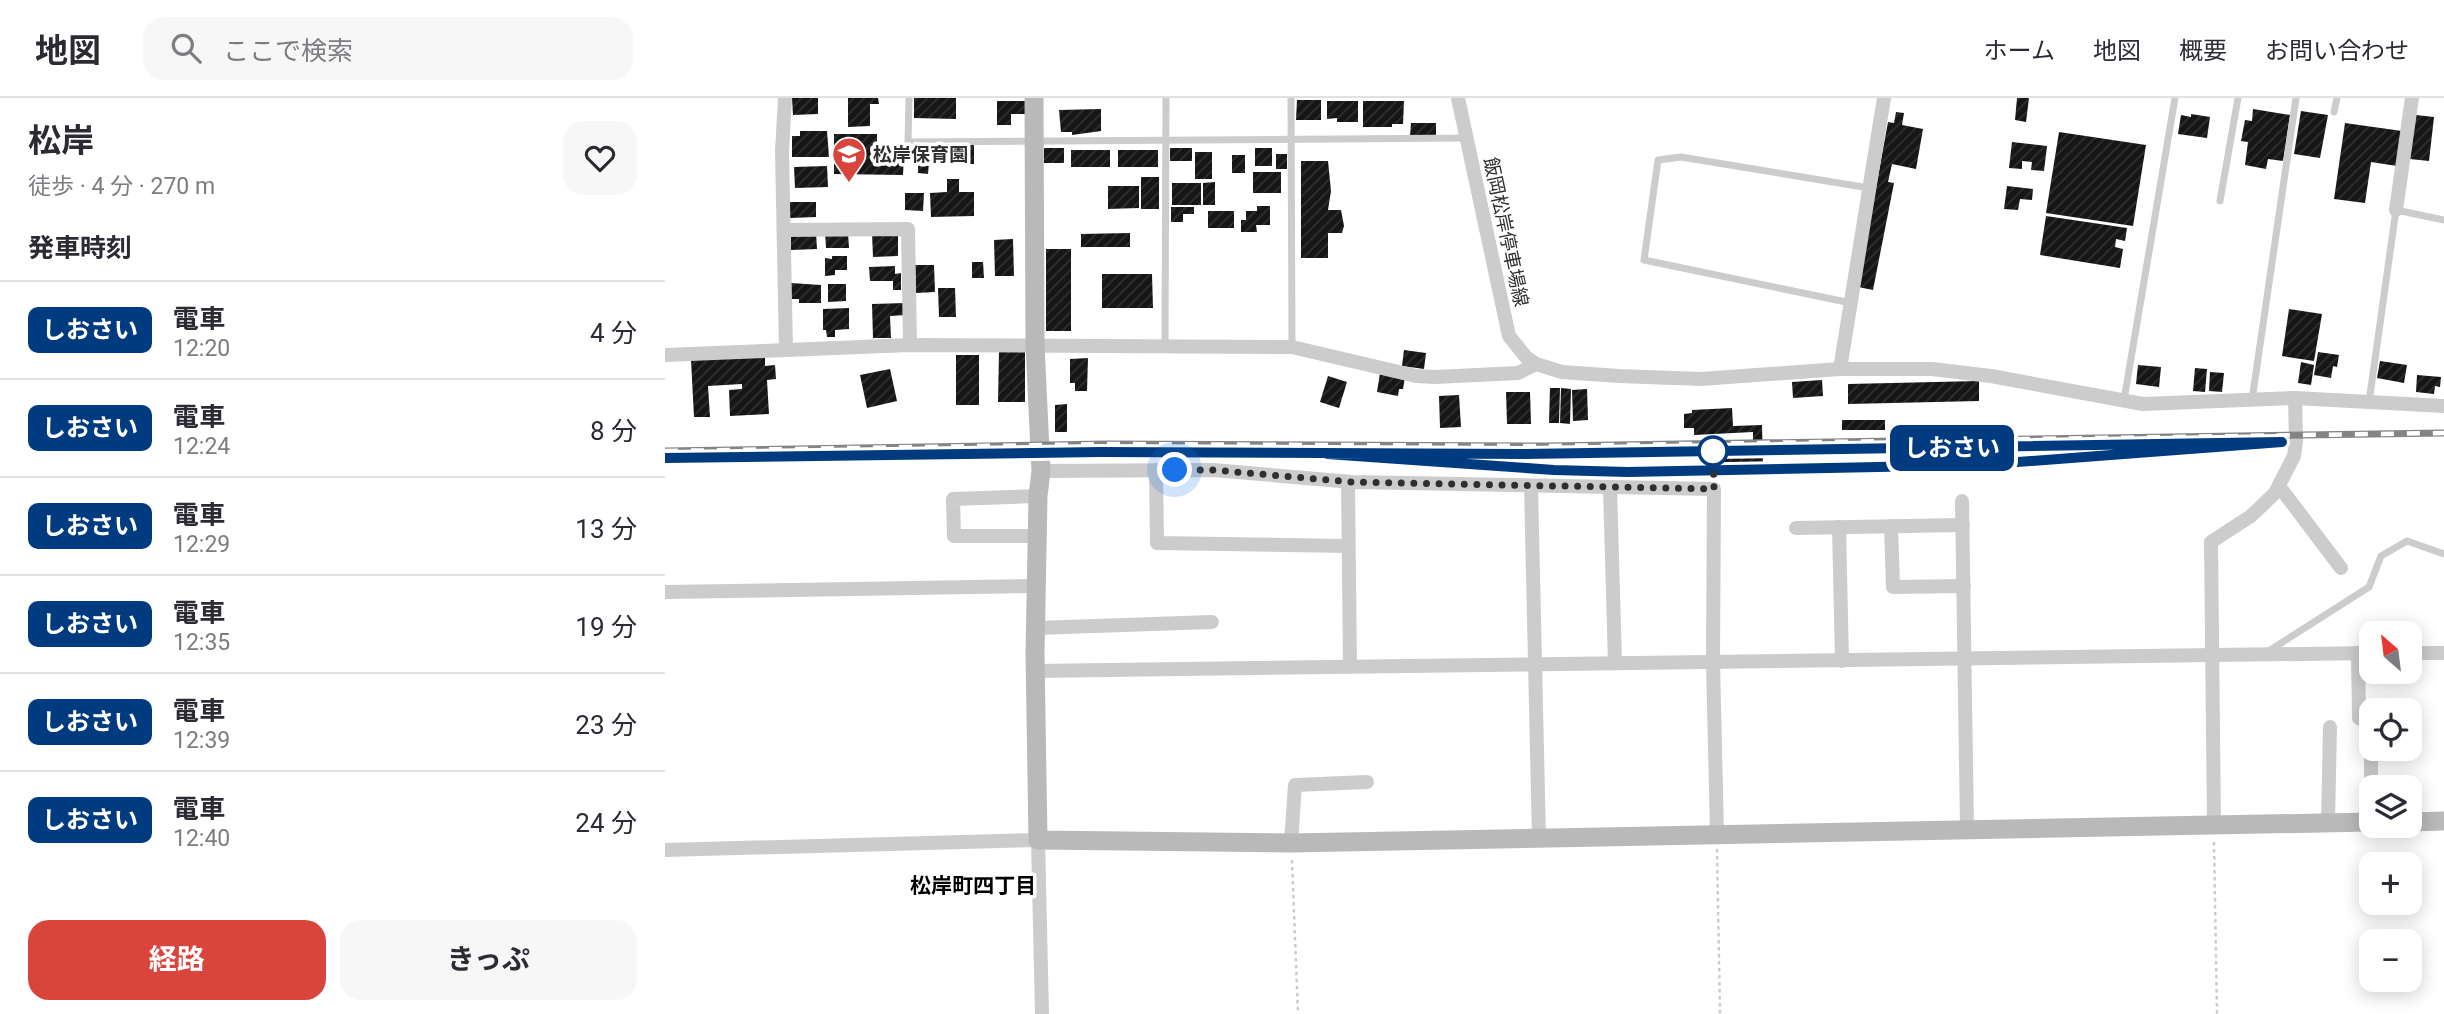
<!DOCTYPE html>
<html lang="ja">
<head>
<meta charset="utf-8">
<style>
  :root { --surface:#fff; --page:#f7f7f7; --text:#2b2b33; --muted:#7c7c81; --line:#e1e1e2; --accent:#d9453d }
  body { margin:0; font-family:Roboto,"Noto Sans JP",sans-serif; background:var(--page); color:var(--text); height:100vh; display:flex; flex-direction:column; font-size:26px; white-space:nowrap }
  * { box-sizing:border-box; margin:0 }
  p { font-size:23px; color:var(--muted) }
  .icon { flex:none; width:38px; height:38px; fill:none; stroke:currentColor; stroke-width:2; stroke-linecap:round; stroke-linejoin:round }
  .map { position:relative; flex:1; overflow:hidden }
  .side { display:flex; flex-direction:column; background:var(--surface); width:665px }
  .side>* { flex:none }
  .badge { padding:0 14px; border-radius:10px; font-size:24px; line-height:46px }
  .needle { width:46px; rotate:332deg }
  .controls { position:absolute; left:1694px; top:523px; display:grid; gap:14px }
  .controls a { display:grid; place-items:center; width:63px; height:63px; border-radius:14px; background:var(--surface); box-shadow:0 4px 18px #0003; font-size:35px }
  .you { position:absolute; width:35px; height:35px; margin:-18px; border:5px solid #fff; border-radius:50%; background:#1a73e8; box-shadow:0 0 0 10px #1a73e833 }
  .map>.badge { position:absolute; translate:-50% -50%; box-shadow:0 0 0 4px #fff }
  h2 { padding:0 28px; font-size:26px; line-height:63px }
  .round { display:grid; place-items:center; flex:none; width:74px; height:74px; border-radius:21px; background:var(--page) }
  .head { display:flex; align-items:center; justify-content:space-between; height:119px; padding:0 28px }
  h1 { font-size:33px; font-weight:700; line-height:52px }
  .cta { display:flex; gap:14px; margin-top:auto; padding:14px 28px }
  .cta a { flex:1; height:80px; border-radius:21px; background:var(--accent); color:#fff; font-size:28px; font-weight:700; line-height:80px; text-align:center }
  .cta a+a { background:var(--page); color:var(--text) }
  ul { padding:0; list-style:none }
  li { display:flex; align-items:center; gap:21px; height:98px; padding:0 28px; border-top:2px solid var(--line) }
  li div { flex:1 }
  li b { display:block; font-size:26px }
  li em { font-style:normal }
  li .badge { min-width:77px; font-weight:700; text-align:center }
  header { display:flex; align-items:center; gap:42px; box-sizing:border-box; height:98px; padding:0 35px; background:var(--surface); border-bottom:2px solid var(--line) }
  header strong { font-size:33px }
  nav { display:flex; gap:38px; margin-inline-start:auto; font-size:24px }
  .search { width:490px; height:63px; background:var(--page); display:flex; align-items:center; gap:18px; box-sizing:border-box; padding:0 24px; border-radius:21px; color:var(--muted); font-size:26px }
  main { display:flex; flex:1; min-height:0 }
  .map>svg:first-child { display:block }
  .building { fill:url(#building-hatch) }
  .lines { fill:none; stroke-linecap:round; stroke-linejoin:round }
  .path { stroke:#ccc; stroke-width:2.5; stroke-dasharray:3.5 3.5; stroke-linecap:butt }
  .lane { stroke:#ccc; stroke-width:7 }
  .street { stroke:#ccc; stroke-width:14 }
  .secondary { stroke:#b9b9b9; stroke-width:19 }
  .rail-casing { stroke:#848484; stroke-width:7 }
  .rail { stroke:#fff; stroke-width:4.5; stroke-dasharray:13; stroke-linecap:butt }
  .line-casing { stroke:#fff; stroke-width:16 }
  .line { stroke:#003b80; stroke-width:10 }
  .walk { stroke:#2f2f2f; stroke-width:7; stroke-dasharray:0 12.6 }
  .stop-dot { fill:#fff; stroke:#003b80; stroke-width:3.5 }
  .labels { text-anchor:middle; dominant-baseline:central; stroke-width:7; stroke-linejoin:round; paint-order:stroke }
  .poi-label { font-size:19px; font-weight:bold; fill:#2f2f2f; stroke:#fff; text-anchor:start }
  .street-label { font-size:19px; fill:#2f2f2f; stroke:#fff }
  .neighbourhood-label { font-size:21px; font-weight:bold; fill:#000; stroke:#fff }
</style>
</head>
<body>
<header>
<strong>地図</strong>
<div class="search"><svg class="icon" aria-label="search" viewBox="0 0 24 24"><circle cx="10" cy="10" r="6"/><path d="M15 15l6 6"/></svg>ここで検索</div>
<nav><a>ホーム</a><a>地図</a><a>概要</a><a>お問い合わせ</a></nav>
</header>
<main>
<section class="side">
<div class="head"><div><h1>松岸</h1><p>徒歩 · 4 分 · 270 m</p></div><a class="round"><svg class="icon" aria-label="heart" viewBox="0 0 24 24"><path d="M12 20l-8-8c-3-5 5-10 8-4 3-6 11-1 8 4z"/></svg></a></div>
<h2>発車時刻</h2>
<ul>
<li><span class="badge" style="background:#003b80;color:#fff">しおさい</span><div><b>電車</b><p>12:20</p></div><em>4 分</em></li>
<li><span class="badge" style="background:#003b80;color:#fff">しおさい</span><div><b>電車</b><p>12:24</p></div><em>8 分</em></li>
<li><span class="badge" style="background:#003b80;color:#fff">しおさい</span><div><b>電車</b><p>12:29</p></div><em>13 分</em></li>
<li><span class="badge" style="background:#003b80;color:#fff">しおさい</span><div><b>電車</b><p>12:35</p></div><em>19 分</em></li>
<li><span class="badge" style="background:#003b80;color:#fff">しおさい</span><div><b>電車</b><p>12:39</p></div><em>23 分</em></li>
<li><span class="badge" style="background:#003b80;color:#fff">しおさい</span><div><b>電車</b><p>12:40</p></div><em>24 分</em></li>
</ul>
<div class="cta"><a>経路</a><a>きっぷ</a></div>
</section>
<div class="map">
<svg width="1779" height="916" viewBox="0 0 1779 916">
  <defs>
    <pattern id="building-hatch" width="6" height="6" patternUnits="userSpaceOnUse" patternTransform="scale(1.75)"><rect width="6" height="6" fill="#161616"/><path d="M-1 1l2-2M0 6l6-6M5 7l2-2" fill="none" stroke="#303030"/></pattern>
  </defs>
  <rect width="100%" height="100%" fill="#fff"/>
  <g class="building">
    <polygon points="127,0 153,0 153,16 128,17"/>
    <polygon points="183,0 213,0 214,6 205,6 205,28 183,29"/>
    <polygon points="249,0 291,0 291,21 249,20"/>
    <polygon points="1352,0 1364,0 1361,24 1350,22"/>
    <polygon points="632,2 656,2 656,22 631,22"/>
    <polygon points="332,3 361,3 361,16 346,16 346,27 332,27"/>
    <polygon points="662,3 693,3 693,24 672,24 672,20 662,21"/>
    <polygon points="698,3 739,3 738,26 727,26 727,29 698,29"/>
    <polygon points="436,11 436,33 407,37 407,34 396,34 394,12"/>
    <polygon points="1588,11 1625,17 1618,63 1603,61 1601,71 1580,67 1583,44 1576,43 1580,22 1587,23"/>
    <polygon points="1636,13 1663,17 1655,60 1629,56"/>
    <polygon points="1231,14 1239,15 1237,27 1258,31 1251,71 1227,66 1223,84 1229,85 1208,192 1193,189 1223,24 1229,25"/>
    <polygon points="1526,16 1545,19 1542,40 1513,36 1516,17 1526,19"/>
    <polygon points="1751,17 1769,19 1764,63 1745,61"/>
    <polygon points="746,25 771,25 771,38 745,38"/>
    <polygon points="1680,25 1737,33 1732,68 1706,64 1700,105 1669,101"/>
    <polygon points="135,33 162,33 164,59 127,59 127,38 135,38"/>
    <polygon points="1394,34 1481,47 1468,128 1381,115"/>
    <polygon points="169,36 212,36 212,56 239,57 238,77 169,76"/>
    <polygon points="243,44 277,47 277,64 264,64 263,76 253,75 253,60 243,60"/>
    <polygon points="1347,44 1382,48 1379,73 1366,72 1367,64 1357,63 1357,71 1344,70"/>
    <rect x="291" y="47" width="18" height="19"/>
    <rect x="379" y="50" width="20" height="15"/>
    <rect x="505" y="50" width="22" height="13"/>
    <rect x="590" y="50" width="17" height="18"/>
    <rect x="406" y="52" width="39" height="17"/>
    <rect x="453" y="52" width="40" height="17"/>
    <rect x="530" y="54" width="17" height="27"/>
    <rect x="611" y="56" width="11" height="15"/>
    <rect x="567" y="57" width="13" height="18"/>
    <polygon points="636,63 663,63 666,93 663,112 676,112 679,128 677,135 663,135 663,160 636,160"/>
    <polygon points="162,68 163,89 130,90 129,69"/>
    <rect x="588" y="74" width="28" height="21"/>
    <rect x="476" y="79" width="18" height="32"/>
    <polygon points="282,81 294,81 294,94 309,94 309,118 266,119 265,95 282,94"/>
    <polygon points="550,84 550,107 538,107 538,85"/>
    <rect x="507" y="85" width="29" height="22"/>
    <polygon points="443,88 474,88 474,110 443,111"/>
    <polygon points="1342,88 1368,91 1367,102 1355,101 1353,112 1339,111"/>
    <polygon points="240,95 259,95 258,113 240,112"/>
    <polygon points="125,104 151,104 151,119 125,120"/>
    <polygon points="592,108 605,108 605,127 591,127 592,134 576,134 576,122 581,122 581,113 592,113"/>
    <polygon points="506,109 529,109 529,116 518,116 518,124 506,124"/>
    <rect x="543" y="113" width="26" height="17"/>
    <polygon points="1381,118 1462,130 1460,143 1451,141 1450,149 1458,151 1455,170 1375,157"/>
    <polygon points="151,134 152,151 126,152 126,135"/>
    <polygon points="160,134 183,134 184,150 161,150"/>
    <polygon points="207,135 233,135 233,158 208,159"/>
    <polygon points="465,135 465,149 416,149 416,136"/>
    <polygon points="348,141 349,178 330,178 329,142"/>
    <rect x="381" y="151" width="25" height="82"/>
    <polygon points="167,158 182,158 182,172 170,172 170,177 160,178 160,160 167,161"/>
    <polygon points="307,164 318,164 319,180 307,180"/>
    <polygon points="250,167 269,167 270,194 251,195"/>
    <polygon points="230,168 230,176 236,175 236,192 228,192 228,183 205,183 204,169"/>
    <polygon points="437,176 487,176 488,210 437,210"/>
    <polygon points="126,185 156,187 156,205 134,205 134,201 126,201"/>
    <polygon points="163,186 181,186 181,203 163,204"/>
    <polygon points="273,190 290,190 291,219 274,219"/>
    <polygon points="240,205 240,217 225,218 226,240 208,240 207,206"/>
    <polygon points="184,210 184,231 170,232 170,239 162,239 161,232 158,232 158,211"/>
    <polygon points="1624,211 1657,216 1649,263 1617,258"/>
    <polygon points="739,252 761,255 759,271 737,268"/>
    <polygon points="334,254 360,254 360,304 333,304"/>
    <polygon points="1653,254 1674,257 1672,269 1668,268 1666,280 1649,277"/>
    <rect x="291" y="257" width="23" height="50"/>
    <polygon points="100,258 100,268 110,267 111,281 102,282 104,316 65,318 64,292 77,291 77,286 43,288 45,319 29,319 26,262"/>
    <polygon points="423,260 422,293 410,293 410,285 405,285 405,261"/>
    <polygon points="1715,263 1742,267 1739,285 1712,280"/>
    <polygon points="1636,264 1649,267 1646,287 1633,285"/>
    <polygon points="1473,267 1496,269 1494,289 1471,286"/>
    <polygon points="1530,270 1542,271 1540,294 1528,293"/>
    <polygon points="225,271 232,303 202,310 195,277"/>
    <polygon points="1545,274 1559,275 1557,294 1544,293"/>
    <polygon points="715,275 740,279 738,291 734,291 733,298 712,294"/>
    <polygon points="1752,277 1776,279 1775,289 1770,288 1769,296 1751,294"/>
    <polygon points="663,278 682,284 674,310 655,304"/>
    <polygon points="1157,282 1158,298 1128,300 1127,284"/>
    <polygon points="1314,283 1314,303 1183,306 1183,286"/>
    <polygon points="885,290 895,290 894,325 884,325"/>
    <polygon points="896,290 906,291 905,326 895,325"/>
    <polygon points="922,291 923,322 908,323 907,292"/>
    <polygon points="841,294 865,294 866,326 842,326"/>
    <polygon points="794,297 796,329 775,330 774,298"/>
    <polygon points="402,306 402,334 390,334 390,307"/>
    <polygon points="1067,310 1068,328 1097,327 1098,366 1045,368 1044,355 1088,357 1088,334 1029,337 1029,330 1019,330 1019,316 1027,315 1027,312"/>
    <rect x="1177" y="322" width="43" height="10"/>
  </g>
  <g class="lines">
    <g class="path">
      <polyline points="1549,744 1552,916"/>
      <polyline points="1052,751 1055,916"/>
      <polyline points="627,762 633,916"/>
    </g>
    <g class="lane">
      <polyline points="244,0 243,44 801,40"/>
      <polyline points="626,0 627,249"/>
      <polyline points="1669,14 1672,0"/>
      <polyline points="1555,103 1573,0"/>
      <polyline points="1186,205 979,162 993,62 1016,59 1204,90"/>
      <polyline points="500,248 501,0"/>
      <polyline points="1459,302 1510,0"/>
      <polyline points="1587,302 1631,0"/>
      <polyline points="1704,304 1731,112 1779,122"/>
      <polyline points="1602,554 1704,489 1716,458 1742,443 1779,456"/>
    </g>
    <g class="street">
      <polyline points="120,0 117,53 121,252"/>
      <polyline points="793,0 844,238 861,259 871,266 897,274 954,278 1036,281 1175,271 1267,271 1326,278 1478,306 1630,300 1779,308"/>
      <polyline points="1731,112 1747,0"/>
      <polyline points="119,132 243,131 245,247"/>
      <polyline points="0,257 245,247 627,249 751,278 770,279 853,275 871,266"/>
      <polyline points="1175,271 1219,0"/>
      <polyline points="491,372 492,445 683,448"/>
      <polyline points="376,373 548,372 687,384 1049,391 1048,564 1052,736"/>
      <polyline points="683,384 685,569"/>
      <polyline points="866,388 874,740"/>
      <polyline points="1614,388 1676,470"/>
      <polyline points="945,390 950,565"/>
      <polyline points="1297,403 1302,731"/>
      <polyline points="1226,428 1228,489 1299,488"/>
      <polyline points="1174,429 1177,563"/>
      <polyline points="1131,430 1298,427"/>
      <polyline points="372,438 289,438 288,401 373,398"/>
      <polyline points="0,494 372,488"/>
      <polyline points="371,530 547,524"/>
      <polyline points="1693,555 1694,620 1706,625 1706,724"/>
      <polyline points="1745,555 1779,555"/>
      <polyline points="370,573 1706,555"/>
      <polyline points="1663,725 1665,629"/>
      <polyline points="1549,727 1546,444 1586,418 1610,395 1629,358 1631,343 1630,300"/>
      <polyline points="626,745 630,687 702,684"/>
      <polyline points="0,752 373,742 377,916"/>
    </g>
    <g class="secondary">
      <polyline points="369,0 370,247 376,373 373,398 370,556 373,742 626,745 1706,724"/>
      <polyline points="1745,724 1779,723"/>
    </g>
    <g class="rail-casing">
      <g id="rail">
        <polyline points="0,353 443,346 881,348 1779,335"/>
        <polyline points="667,356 889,372 963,374 1313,367 1575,347"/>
      </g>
    </g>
    <use href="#rail" class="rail"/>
  </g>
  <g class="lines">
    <g class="line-casing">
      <polyline id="line" points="0,360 435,354 860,356 1617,344 1313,367 963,374 889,372 662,356"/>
    </g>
    <use href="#line" class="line"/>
    <polyline class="walk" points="510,372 548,372 687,384 1049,391 1048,353"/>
  </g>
  <defs>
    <g id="school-pin" transform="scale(1.75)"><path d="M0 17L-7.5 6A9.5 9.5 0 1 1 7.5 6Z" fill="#d9453d" stroke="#fff"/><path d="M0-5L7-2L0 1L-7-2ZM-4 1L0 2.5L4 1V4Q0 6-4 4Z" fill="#fff"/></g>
  </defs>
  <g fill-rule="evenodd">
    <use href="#school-pin" x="184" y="56"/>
  </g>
  <circle class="stop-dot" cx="1048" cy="353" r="14"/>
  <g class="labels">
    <g class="poi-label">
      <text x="208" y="56">松岸保育園</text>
    </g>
    <g class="street-label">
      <text transform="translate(841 134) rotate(78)">飯岡松岸停車場線</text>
    </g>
    <g class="neighbourhood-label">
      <text x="308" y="788">松岸町四丁目</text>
    </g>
  </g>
</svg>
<div class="controls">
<a><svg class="needle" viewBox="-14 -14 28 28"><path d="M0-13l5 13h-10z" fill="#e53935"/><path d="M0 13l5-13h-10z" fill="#7c7c81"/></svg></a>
<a><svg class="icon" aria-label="locate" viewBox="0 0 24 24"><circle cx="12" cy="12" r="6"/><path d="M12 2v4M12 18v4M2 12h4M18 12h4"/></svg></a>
<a><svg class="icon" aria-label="layers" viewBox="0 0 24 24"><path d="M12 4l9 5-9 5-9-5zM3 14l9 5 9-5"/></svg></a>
<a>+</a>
<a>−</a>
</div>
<div class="you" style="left:510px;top:372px"></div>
<b class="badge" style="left:1287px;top:350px;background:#003b80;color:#fff">しおさい</b>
</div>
</main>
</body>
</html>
